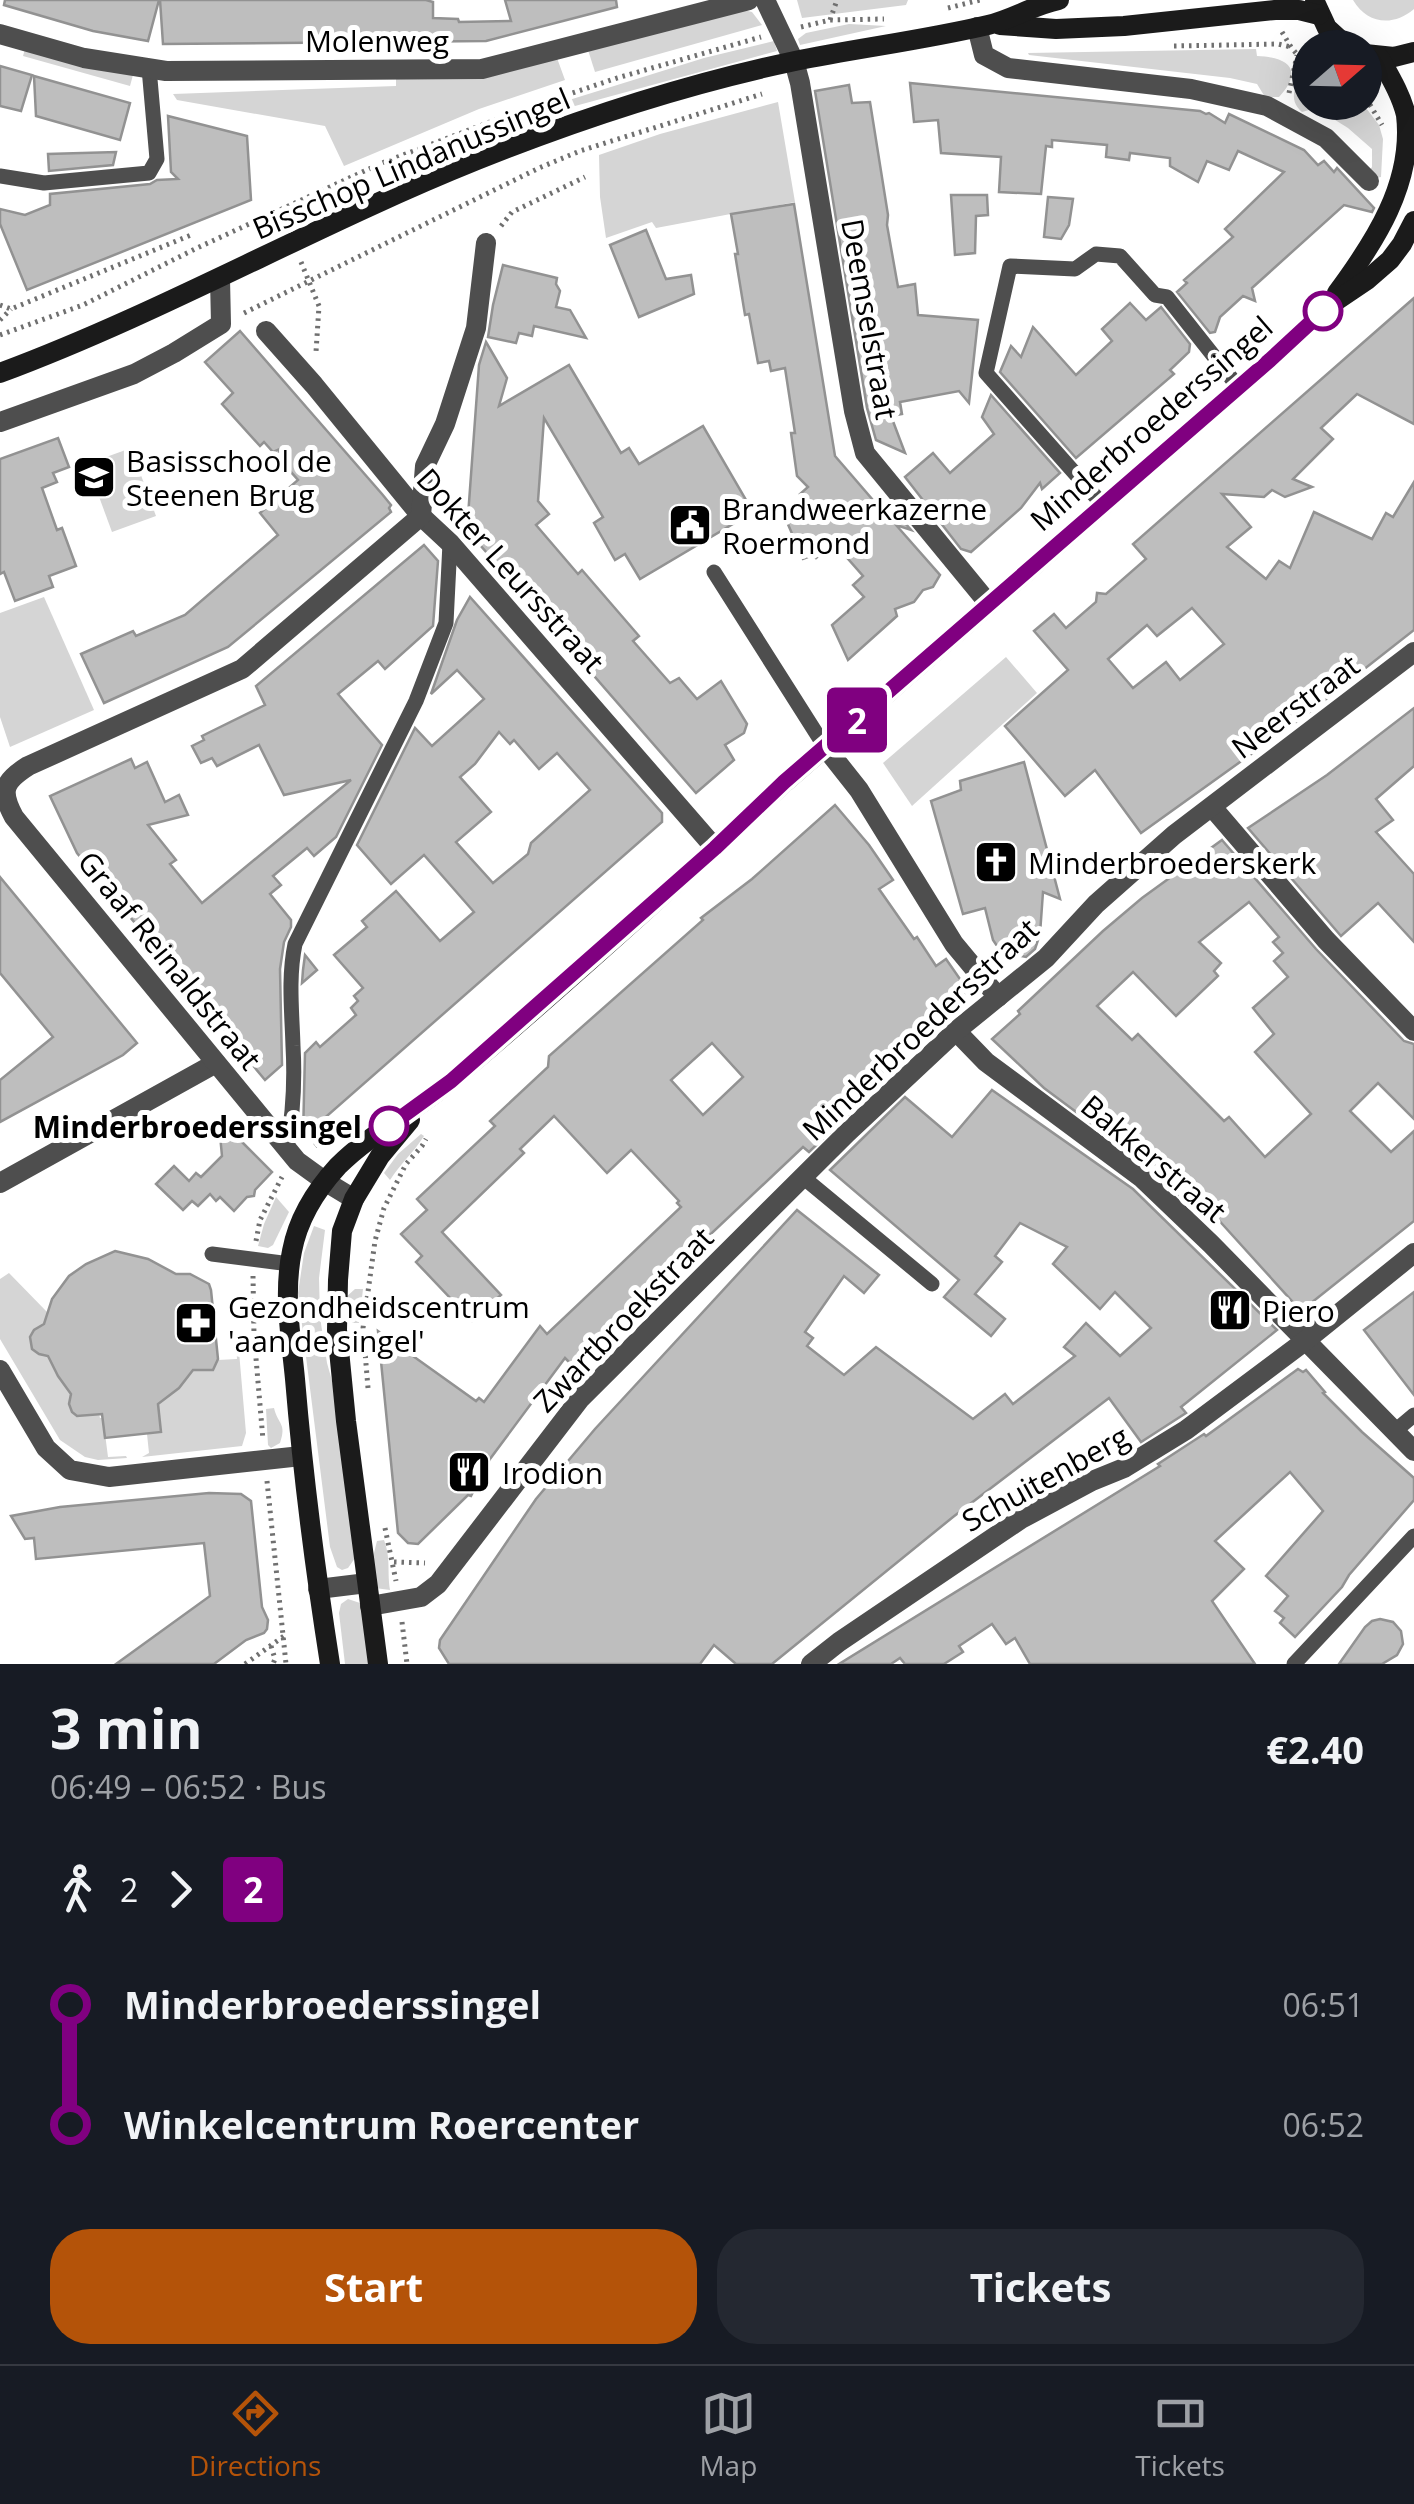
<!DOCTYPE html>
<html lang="en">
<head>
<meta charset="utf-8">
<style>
  :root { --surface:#171b24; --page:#242831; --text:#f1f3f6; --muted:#9ea1a6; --line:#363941; --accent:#b45309 }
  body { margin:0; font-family:"Open Sans",sans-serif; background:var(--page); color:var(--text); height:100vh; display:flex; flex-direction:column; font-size:38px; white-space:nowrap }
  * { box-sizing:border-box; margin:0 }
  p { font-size:32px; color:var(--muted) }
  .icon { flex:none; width:55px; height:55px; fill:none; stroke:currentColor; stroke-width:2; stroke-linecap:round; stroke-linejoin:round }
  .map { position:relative; height:1664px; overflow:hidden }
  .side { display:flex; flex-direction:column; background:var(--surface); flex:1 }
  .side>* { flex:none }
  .badge { padding:0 20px; border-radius:8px; font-size:35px; line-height:65px }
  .needle { width:65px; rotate:70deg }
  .controls { position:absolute; left:1292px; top:30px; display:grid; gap:20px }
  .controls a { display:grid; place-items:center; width:90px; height:90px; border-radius:50%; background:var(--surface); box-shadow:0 10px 40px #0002; font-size:50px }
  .map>.badge { position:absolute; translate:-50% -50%; box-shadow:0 0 0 5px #fff }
  .legs { display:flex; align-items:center; gap:15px; height:110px; padding:0 50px; font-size:32px }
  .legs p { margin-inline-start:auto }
  .overview { display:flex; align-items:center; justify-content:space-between; height:170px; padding:0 50px }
  h1 { font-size:55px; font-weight:700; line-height:75px }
  .primary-button { display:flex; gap:20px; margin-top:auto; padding:20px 50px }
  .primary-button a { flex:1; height:115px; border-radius:40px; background:var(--accent); color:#fff; font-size:40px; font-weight:700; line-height:115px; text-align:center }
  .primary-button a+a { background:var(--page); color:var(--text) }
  ul { padding:0 50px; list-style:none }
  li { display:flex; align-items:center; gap:35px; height:120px; font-size:38px }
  li i { display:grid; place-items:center; width:15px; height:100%; margin:0 12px; background:currentColor }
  li i::after { content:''; width:25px; height:25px; margin:-12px; border:8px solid; border-radius:50%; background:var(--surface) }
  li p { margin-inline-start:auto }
  li:first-child i { background:linear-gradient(#0000 50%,currentColor 0) }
  li:last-child i { background:linear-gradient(currentColor 50%,#0000 0) }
  .dock { display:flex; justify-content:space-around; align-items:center; height:140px; border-top:2px solid var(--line); background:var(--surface); font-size:28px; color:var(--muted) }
  .dock a { display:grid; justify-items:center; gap:5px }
  .dock .on { color:var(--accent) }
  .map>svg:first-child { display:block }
  .green { fill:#d5d5d5 }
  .building { fill:#bebebe; stroke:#929292; stroke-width:2.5; fill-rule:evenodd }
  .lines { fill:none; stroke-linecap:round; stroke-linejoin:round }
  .path { stroke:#707070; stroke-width:5; stroke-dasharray:2.5 5; stroke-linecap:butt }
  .lane { stroke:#4e4e4e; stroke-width:15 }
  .street { stroke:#4e4e4e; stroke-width:20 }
  .secondary { stroke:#1b1b1b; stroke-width:20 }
  .line-1-casing { stroke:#fff; stroke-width:22 }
  .line-1 { stroke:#800080; stroke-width:15 }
  .stop-1-dot { fill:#fff; stroke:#800080; stroke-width:5 }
  .labels { text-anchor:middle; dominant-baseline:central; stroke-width:10; stroke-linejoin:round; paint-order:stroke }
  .street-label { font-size:30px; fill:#000; stroke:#fff }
  .poi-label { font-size:30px; fill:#000; stroke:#fff; text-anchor:start }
  .stop-label { font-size:30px; font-weight:bold; fill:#000; stroke:#fff; text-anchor:end }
</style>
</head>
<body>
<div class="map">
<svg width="1414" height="1664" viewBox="0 0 1414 1664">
  <rect width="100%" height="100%" fill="#fff"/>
  <g class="green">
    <polygon points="797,0 908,0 906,5 802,18"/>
    <path d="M1353,0H1414V9C1393,27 1367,24 1353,0Z"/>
    <polygon points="744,10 752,12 762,25 595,72 588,50"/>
    <polygon points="849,24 886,26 800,45 798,39 806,33"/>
    <polygon points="774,41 777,51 575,106 561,108 553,105 704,58"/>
    <polygon points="25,49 133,75 130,86 23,56"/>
    <path d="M1256,49L1257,56C1287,57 1305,69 1279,97H1265L1257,84L1230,78L1029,55L1028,53Z"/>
    <polygon points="557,58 565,80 479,109 344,166 325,126 177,100 173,94 396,86 396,77"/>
    <path d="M1304,69L1310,75V102L1357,103L1366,108L1379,125L1383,139L1381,177L1376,178L1369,171L1372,167V149L1348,128L1316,108L1302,112C1287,99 1296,84 1304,69Z"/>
    <polygon points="778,102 795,202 656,228 652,222 606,238 600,197 599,155 660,134"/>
    <polygon points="131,448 156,516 112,532 87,464"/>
    <polygon points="44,597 94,710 10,747 0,717 0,613"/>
    <polygon points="1006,657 1037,693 912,806 883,763"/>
    <path d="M421,1134L424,1136C414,1152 400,1164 390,1180L384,1173L398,1154Z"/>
    <polygon points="276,1197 289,1212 273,1245 268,1248 258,1246 264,1224"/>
    <polygon points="314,1226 325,1230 319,1278 320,1317 327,1363 338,1402 355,1558 348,1568 342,1570 337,1567 330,1547 298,1293 304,1253"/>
    <path d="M9,1273L47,1312L45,1325L32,1332L30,1342L36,1352L47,1355L58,1376L74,1394L69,1404C72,1419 86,1414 99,1414L100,1418H103L108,1457L126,1456L127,1458L98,1460L85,1457L60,1440L0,1339V1279Z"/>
    <path d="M355,1289H363L359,1323H352C351,1314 346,1308 345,1298Z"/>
    <polygon points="236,1340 238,1340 246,1433 242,1446 142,1457 149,1453 147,1434 161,1432 158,1403 179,1388 194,1366 207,1371 214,1368 218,1360 237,1359"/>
    <path d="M274,1408C278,1425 287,1423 280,1443L271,1448L268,1445L266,1409Z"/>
    <path d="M384,1540C391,1559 387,1570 390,1590L375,1588L372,1561L377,1541Z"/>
    <polygon points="348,1599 363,1604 372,1664 345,1664 339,1613 341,1604"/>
  </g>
  <g class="building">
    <polygon points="5,0 159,0 148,41 93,31 4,5"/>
    <polygon points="160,0 426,0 433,2 433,18 458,19 459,22 511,21 505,0 616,0 617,7 486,41 163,44"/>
    <polygon points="0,66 32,75 21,111 0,106"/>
    <polygon points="34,76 130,103 120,140 36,116"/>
    <polygon points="910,83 1200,111 1206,114 1209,113 1225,123 1229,114 1304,150 1318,165 1324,161 1334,172 1337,168 1374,208 1372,212 1344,205 1252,288 1255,301 1243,296 1220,317 1215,332 1210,333 1177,292 1187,283 1184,280 1233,237 1225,229 1284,172 1238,151 1229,170 1207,161 1198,182 1170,166 1170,158 1130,153 1129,160 1106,157 1107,145 1052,140 1052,147 1046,146 1041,194 999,192 1001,157 941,153 938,120 914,122"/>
    <polygon points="849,85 852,103 870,102 888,215 887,225 898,287 915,284 918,315 978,320 969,403 959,391 900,402 902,414 891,416 905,453 876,440 867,408 815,91"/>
    <polygon points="168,116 247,136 251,200 27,290 0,224 0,209 25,215 50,205 50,194 150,184 157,180 178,179 171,172"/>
    <polygon points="116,152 113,165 49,171 48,154"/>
    <polygon points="951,195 987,195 988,215 976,216 975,253 955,255"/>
    <polygon points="1048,197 1073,199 1069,225 1061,239 1044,237"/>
    <polygon points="794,204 835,456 885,514 892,508 911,530 896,525 940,575 933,587 923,590 914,602 895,609 897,616 848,660 832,625 864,597 853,585 863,576 834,543 816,558 813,555 803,559 787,522 808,503 800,494 808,487 797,476 791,433 795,433 785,368 771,371 769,361 758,363 749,314 745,315 735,254 738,254 731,214"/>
    <polygon points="646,230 666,279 691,275 694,294 639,317 610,245"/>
    <polygon points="503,265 557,278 556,284 560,291 556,307 570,310 586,338 534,326 532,336 519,333 516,343 488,337 493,305"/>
    <path d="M1414,298V424L1357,394L1321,428L1333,439L1293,479L1312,487L1285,497L1272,490L1264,497L1222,494L1251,527L1227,547L1266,579L1279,561L1290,568L1314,512L1372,539L1386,513L1393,517L1414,482V630L1307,714L1141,833L1095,770L1065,796L1005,726L1068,670L1034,631L1054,614L1066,628L1096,602L1097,593L1106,594L1146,559L1133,544ZM1192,608L1224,644L1180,680L1166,662L1133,688L1108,659L1147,625L1157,636Z"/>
    <polygon points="1130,303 1146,320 1161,307 1190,344 1189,352 1170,370 1174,374 1076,458 1000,372 1011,346 1021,357 1033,327 1076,375 1112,341 1102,329"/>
    <polygon points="240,331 382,494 391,505 389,508 391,512 228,647 104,703 81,654 133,631 136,636 185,615 278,535 260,513 298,480 276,455 285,447 273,452 264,442 260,446 222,404 233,393 205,362"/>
    <polygon points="486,342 507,378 499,406 569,365 621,453 629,448 639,464 703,426 753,512 640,579 625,554 615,560 594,523 603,517 544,418 538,501 549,514 536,525 578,574 582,570 639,636 633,641 670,683 679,678 697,699 721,681 747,724 744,733 725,745 734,760 696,793 467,530 479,365"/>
    <polygon points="991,395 1060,473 1042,489 1040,483 1021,508 971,552 961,549 905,477 933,453 950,473 994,434 982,417"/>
    <polygon points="58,438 69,467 53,473 57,482 42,488 57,530 62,528 76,566 49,576 53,587 15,601 4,572 0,574 0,459"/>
    <polygon points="424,545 438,561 433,626 385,669 378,661 338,694 382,745 336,837 314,856 307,848 273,876 281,885 270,894 291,920 291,927 284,942 280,969 282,1065 265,1080 77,853 50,796 131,759 135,768 147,762 165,802 179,795 188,815 148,825 176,860 170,864 202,903 351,780 284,795 259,745 217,766 212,758 201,763 192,746 204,740 202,736 265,705 256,686"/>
    <path d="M470,597L662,813V822L303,1137L305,1053L316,1042L320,1047L356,1015L351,1008L358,1001L354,996L363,988L334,955L367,927L362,921L396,891L440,941L474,912L424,855L391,884L357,845L415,728L432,746L484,699L457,670L431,694L457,620ZM499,732L510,744L514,740L539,769L557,753L590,790L531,843L528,854L493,883L456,842L491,812L460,777L475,764Z"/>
    <polygon points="1414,708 1414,766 1376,799 1393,820 1376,832 1414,874 1414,942 1378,903 1341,936 1248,828 1327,775"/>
    <polygon points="1024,762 1060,899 1043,892 1040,934 1035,949 1026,957 1001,952 993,940 985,908 963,914 931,801 961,790 960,781"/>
    <path d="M835,805L869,845L893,880L879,889L914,939L917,937L936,966L946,959L969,992L880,1075L885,1079L809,1152L803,1147L572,1365L565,1358L490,1459L471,1496L468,1495L418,1544L408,1543L398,1533L378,1331L476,1401L479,1398L484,1402L540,1326L547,1334L681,1207L677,1203L679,1201L631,1150L607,1173L554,1116L520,1149L524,1153L442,1232L501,1295L472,1321L416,1262L422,1256L401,1234L427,1210L417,1199L495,1126L490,1121L548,1067L549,1056L703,920L701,918L752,879ZM712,1043L743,1077L703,1115L671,1080Z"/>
    <path d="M1222,840L1316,949L1404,1041L1414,1044V1119L1378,1083L1350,1111L1391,1152L1414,1131V1221L1301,1311L1205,1205L1201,1204L1195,1210L1150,1167L1044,1088L992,1039L1020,1014L1018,1011L1103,931L1142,898ZM1249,902L1279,937L1273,942L1283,953L1274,961L1288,977L1253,1008L1274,1034L1255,1052L1311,1114L1265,1157L1229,1117L1224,1121L1138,1034L1132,1040L1097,1006L1133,972L1176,1016L1218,976L1214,971L1221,963L1199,942Z"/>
    <polygon points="0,877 137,1043 123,1055 0,1122 0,1080 53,1037 0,973"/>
    <polygon points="305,955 317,970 302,983 303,970"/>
    <polygon points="992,1090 1133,1189 1277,1330 1181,1407 1186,1413 1141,1442 1109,1398 953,1517 772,1664 736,1664 714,1645 700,1664 449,1664 439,1648 440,1640 536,1499 595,1429 797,1210 879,1275 864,1293 844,1276 805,1332 813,1338 807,1346 844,1375 876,1347 973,1419 1005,1394 1013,1404 1075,1356 1064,1347 1086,1323 1120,1356 1151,1328 1115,1292 1100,1309 1053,1264 1067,1247 1020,1223 995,1256 1002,1262 975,1294 1005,1319 991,1336 944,1297 959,1280 830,1170 905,1097 952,1137"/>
    <polygon points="220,1135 239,1139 272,1172 255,1190 254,1196 247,1197 234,1211 220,1197 216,1201 210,1194 198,1206 192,1201 183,1210 156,1184 174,1166 189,1181 196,1173 201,1177 222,1156"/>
    <polygon points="115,1251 148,1259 176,1274 190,1274 209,1284 211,1290 218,1359 213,1370 193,1370 179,1388 158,1404 161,1432 105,1438 102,1414 77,1416 72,1412 69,1404 71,1394 58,1376 48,1356 39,1354 32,1349 30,1337 34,1330 44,1324 52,1299 69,1276 86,1264"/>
    <polygon points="1414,1292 1414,1395 1364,1330"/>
    <polygon points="1298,1369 1303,1372 1306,1370 1325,1392 1323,1393 1362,1432 1414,1478 1414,1500 1349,1575 1342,1587 1295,1637 1280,1623 1284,1618 1275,1611 1288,1596 1266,1576 1323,1511 1290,1472 1215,1541 1244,1569 1212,1601 1255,1664 1030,1664 1015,1638 1006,1644 992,1624 959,1646 963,1652 944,1664 905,1664 900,1658 891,1664 839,1664 1160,1466 1158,1464 1204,1434 1206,1436"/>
    <polygon points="209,1493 241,1494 251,1501 262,1607 268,1620 267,1629 264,1633 246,1640 214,1664 116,1664 210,1596 204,1543 36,1559 34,1538 25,1539 11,1516 60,1507"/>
    <polygon points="1380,1619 1393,1622 1401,1631 1403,1644 1397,1655 1382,1664 1339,1664 1365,1627 1372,1621"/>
  </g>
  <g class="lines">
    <g class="path">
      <polyline points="948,8 980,0"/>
      <polyline points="830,20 837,0"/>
      <polyline points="801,27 830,20 884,19"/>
      <polyline points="1282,32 1291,47 1310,70"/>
      <polyline points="1174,46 1278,44 1291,47"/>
      <polyline points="1289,93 1297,55"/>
      <polyline points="1366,98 1382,125"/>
      <polyline points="501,226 512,212 585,177"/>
      <polyline points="301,262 319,306 316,352"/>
      <polyline points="0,305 11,309 191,235"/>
      <polyline points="244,313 539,168 580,151 762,94"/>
      <polyline points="0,320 11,309"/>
      <polyline points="0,335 83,305 197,248 382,163 519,111 617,78 761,37"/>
      <polyline points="315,1146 335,1129 351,1123"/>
      <polyline points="256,1241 260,1220 282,1177"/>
      <polyline points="253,1276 254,1335 263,1440"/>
      <polyline points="368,1388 363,1328 375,1241 384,1208 406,1164 422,1146 426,1139"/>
      <polyline points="267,1481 286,1664"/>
      <polyline points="385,1528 396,1581"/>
      <polyline points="394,1562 425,1563"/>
      <polyline points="402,1622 407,1664"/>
      <polyline points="271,1646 275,1659 273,1664"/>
      <polyline points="245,1664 284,1636"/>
    </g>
    <g class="lane">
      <polyline points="0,176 44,183 149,173 157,159 149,68"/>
      <polyline points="1103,505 986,373 1010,266 1075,269 1096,254 1120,256 1155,295 1167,297 1239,388"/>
      <polyline points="714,572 825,747"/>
      <path d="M287,1148C293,1115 295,1081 293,1046C292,1012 288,978 295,944L416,701L446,623L450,543"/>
      <polyline points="804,1178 932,1284"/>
      <polyline points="212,1254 290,1264"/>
      <polyline points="1395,1431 1414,1415"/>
      <polyline points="1294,1664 1414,1536"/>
    </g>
    <g class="street">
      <polyline points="765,0 794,61 800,83 854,411 865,453 989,604"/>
      <polyline points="977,27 984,55 1008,68 1191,89 1267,106 1326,138 1369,181"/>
      <polyline points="0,34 84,58 166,71 482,69 749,0"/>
      <polyline points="266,331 314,385 421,516 450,543 715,848"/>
      <polyline points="0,422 134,374 174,353 221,324 220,279"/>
      <polyline points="825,747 859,790 954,944 998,997"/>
      <polyline points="1212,807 1326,940 1414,1031"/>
      <polyline points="956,1031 986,1062 1142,1178 1211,1244 1414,1451"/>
      <polyline points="0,1183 216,1063"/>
      <path d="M354,1199L326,1182L297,1161L14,817C0,791 3,782 28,766L242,669L421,516L425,466L445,424L476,328L486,243"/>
      <polyline points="0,1370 46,1448 70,1470 109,1477 301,1456"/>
      <polyline points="318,1589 367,1583"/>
      <polyline points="370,1606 421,1597 438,1584 580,1399 847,1133 956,1031 1046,958 1096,904 1174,835 1414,652"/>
      <polyline points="811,1664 839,1642 1021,1519 1092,1481 1124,1468 1186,1430 1305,1341 1414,1253"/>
    </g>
    <g class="secondary">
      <polyline points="1315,2 1327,28 1349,48"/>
      <polyline points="1000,25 1056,29 1124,26 1275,10 1299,10 1319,15"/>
      <polyline points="1365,54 1394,57 1414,52"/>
      <path d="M1337,293C1374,243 1414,183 1406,115C1401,94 1389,75 1379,57"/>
      <path d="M0,373C164,312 315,225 477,160C579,119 686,84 795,61C859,48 924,40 988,25C1013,19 1034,5 1059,0"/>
      <path d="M330,1664C315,1569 303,1475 295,1379C291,1337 283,1294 292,1251C298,1219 316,1190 338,1166C372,1132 416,1111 452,1080C566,984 676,884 784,783L1270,360L1327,307L1367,280L1390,260L1402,244L1414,221"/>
      <polyline points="378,1664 346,1421 337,1330 338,1280 342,1231 354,1199 380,1156 410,1120"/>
    </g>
  </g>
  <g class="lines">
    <g class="line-1-casing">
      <polyline id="line-1" points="389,1126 451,1081 715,848 784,782 1270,360 1323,311"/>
    </g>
    <use href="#line-1" class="line-1"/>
  </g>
  <defs>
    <g id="school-square" transform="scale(2.25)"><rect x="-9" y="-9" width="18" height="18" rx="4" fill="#000" stroke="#fff"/><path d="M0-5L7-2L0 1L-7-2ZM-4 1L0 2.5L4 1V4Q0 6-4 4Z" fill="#fff"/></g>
    <g id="civic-square" transform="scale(2.25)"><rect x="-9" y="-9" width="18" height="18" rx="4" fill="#000" stroke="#fff"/><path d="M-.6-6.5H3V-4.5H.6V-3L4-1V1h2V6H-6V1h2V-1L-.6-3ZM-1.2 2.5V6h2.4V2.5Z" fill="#fff"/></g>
    <g id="church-square" transform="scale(2.25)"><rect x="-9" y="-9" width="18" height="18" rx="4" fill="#000" stroke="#fff"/><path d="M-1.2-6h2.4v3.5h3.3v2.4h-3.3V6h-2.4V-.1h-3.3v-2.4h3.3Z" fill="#fff"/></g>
    <g id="restaurant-square" transform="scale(2.25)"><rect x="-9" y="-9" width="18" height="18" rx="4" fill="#000" stroke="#fff"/><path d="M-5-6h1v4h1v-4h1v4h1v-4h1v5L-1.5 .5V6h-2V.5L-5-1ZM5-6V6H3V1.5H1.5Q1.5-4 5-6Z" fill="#fff"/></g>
    <g id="pharmacy-square" transform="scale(2.25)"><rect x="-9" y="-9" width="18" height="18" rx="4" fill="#000" stroke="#fff"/><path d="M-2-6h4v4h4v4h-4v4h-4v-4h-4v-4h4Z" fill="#fff"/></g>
  </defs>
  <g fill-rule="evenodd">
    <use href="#school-square" x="94" y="477"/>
    <use href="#civic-square" x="690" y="525"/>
    <use href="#church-square" x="996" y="862"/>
    <use href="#restaurant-square" x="1230" y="1310"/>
    <use href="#pharmacy-square" x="196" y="1323"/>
    <use href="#restaurant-square" x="469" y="1472"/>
  </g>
  <g class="stop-1-dot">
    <circle cx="1323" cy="311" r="18"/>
    <circle cx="389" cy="1126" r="18"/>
  </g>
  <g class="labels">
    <g class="street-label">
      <text x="377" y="40">Molenweg</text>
      <text transform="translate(411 163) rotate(-23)">Bisschop Lindanussingel</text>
      <text transform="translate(870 319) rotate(80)">Deemselstraat</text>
      <text transform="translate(1151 423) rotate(-41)">Minderbroederssingel</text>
      <text transform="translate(511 570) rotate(48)">Dokter Leursstraat</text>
      <text transform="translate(1295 706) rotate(-37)">Neerstraat</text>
      <text transform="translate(170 960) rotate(51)">Graaf Reinaldstraat</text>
      <text transform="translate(920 1029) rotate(-43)">Minderbroedersstraat</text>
      <text transform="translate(1154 1158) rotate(40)">Bakkerstraat</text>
      <text transform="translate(623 1319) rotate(-46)">Zwartbroekstraat</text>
      <text transform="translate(1045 1478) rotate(-29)">Schuitenberg</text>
    </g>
    <g class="poi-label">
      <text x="126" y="460">Basisschool de<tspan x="126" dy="34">Steenen Brug</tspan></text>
      <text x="722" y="508">Brandweerkazerne<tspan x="722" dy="34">Roermond</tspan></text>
      <text x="1028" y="862">Minderbroederskerk</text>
      <text x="228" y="1306">Gezondheidscentrum<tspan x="228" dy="34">'aan de singel'</tspan></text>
      <text x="1262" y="1310">Piero</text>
      <text x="502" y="1472">Irodion</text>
    </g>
    <g class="stop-label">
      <text x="362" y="1126">Minderbroederssingel</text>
    </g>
  </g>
</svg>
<div class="controls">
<a><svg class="needle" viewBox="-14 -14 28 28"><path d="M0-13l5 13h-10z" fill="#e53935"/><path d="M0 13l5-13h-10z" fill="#9ea1a6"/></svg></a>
</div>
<b class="badge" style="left:857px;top:720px;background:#800080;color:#fff">2</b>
</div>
<section class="side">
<div class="overview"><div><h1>3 min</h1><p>06:49 – 06:52 · Bus</p></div><b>€2.40</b></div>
<div class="legs"><svg class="icon" aria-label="walk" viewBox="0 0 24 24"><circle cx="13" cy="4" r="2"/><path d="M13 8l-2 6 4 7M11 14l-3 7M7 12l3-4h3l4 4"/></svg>2<svg class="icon" aria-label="forward" viewBox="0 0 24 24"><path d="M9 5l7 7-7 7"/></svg><b class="badge" style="background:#800080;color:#fff">2</b></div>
<ul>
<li><i style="color:#800080"></i><b>Minderbroederssingel</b><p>06:51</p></li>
<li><i style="color:#800080"></i><b>Winkelcentrum Roercenter</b><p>06:52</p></li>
</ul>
<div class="primary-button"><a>Start</a><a>Tickets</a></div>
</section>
<nav class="dock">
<a class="on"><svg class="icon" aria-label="directions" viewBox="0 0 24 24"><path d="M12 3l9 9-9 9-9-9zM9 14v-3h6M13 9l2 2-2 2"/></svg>Directions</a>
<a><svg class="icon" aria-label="map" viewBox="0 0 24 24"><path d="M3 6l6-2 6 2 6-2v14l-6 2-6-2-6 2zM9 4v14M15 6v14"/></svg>Map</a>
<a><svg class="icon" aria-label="tickets" viewBox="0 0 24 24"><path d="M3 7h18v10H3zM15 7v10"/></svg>Tickets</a>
</nav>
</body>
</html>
